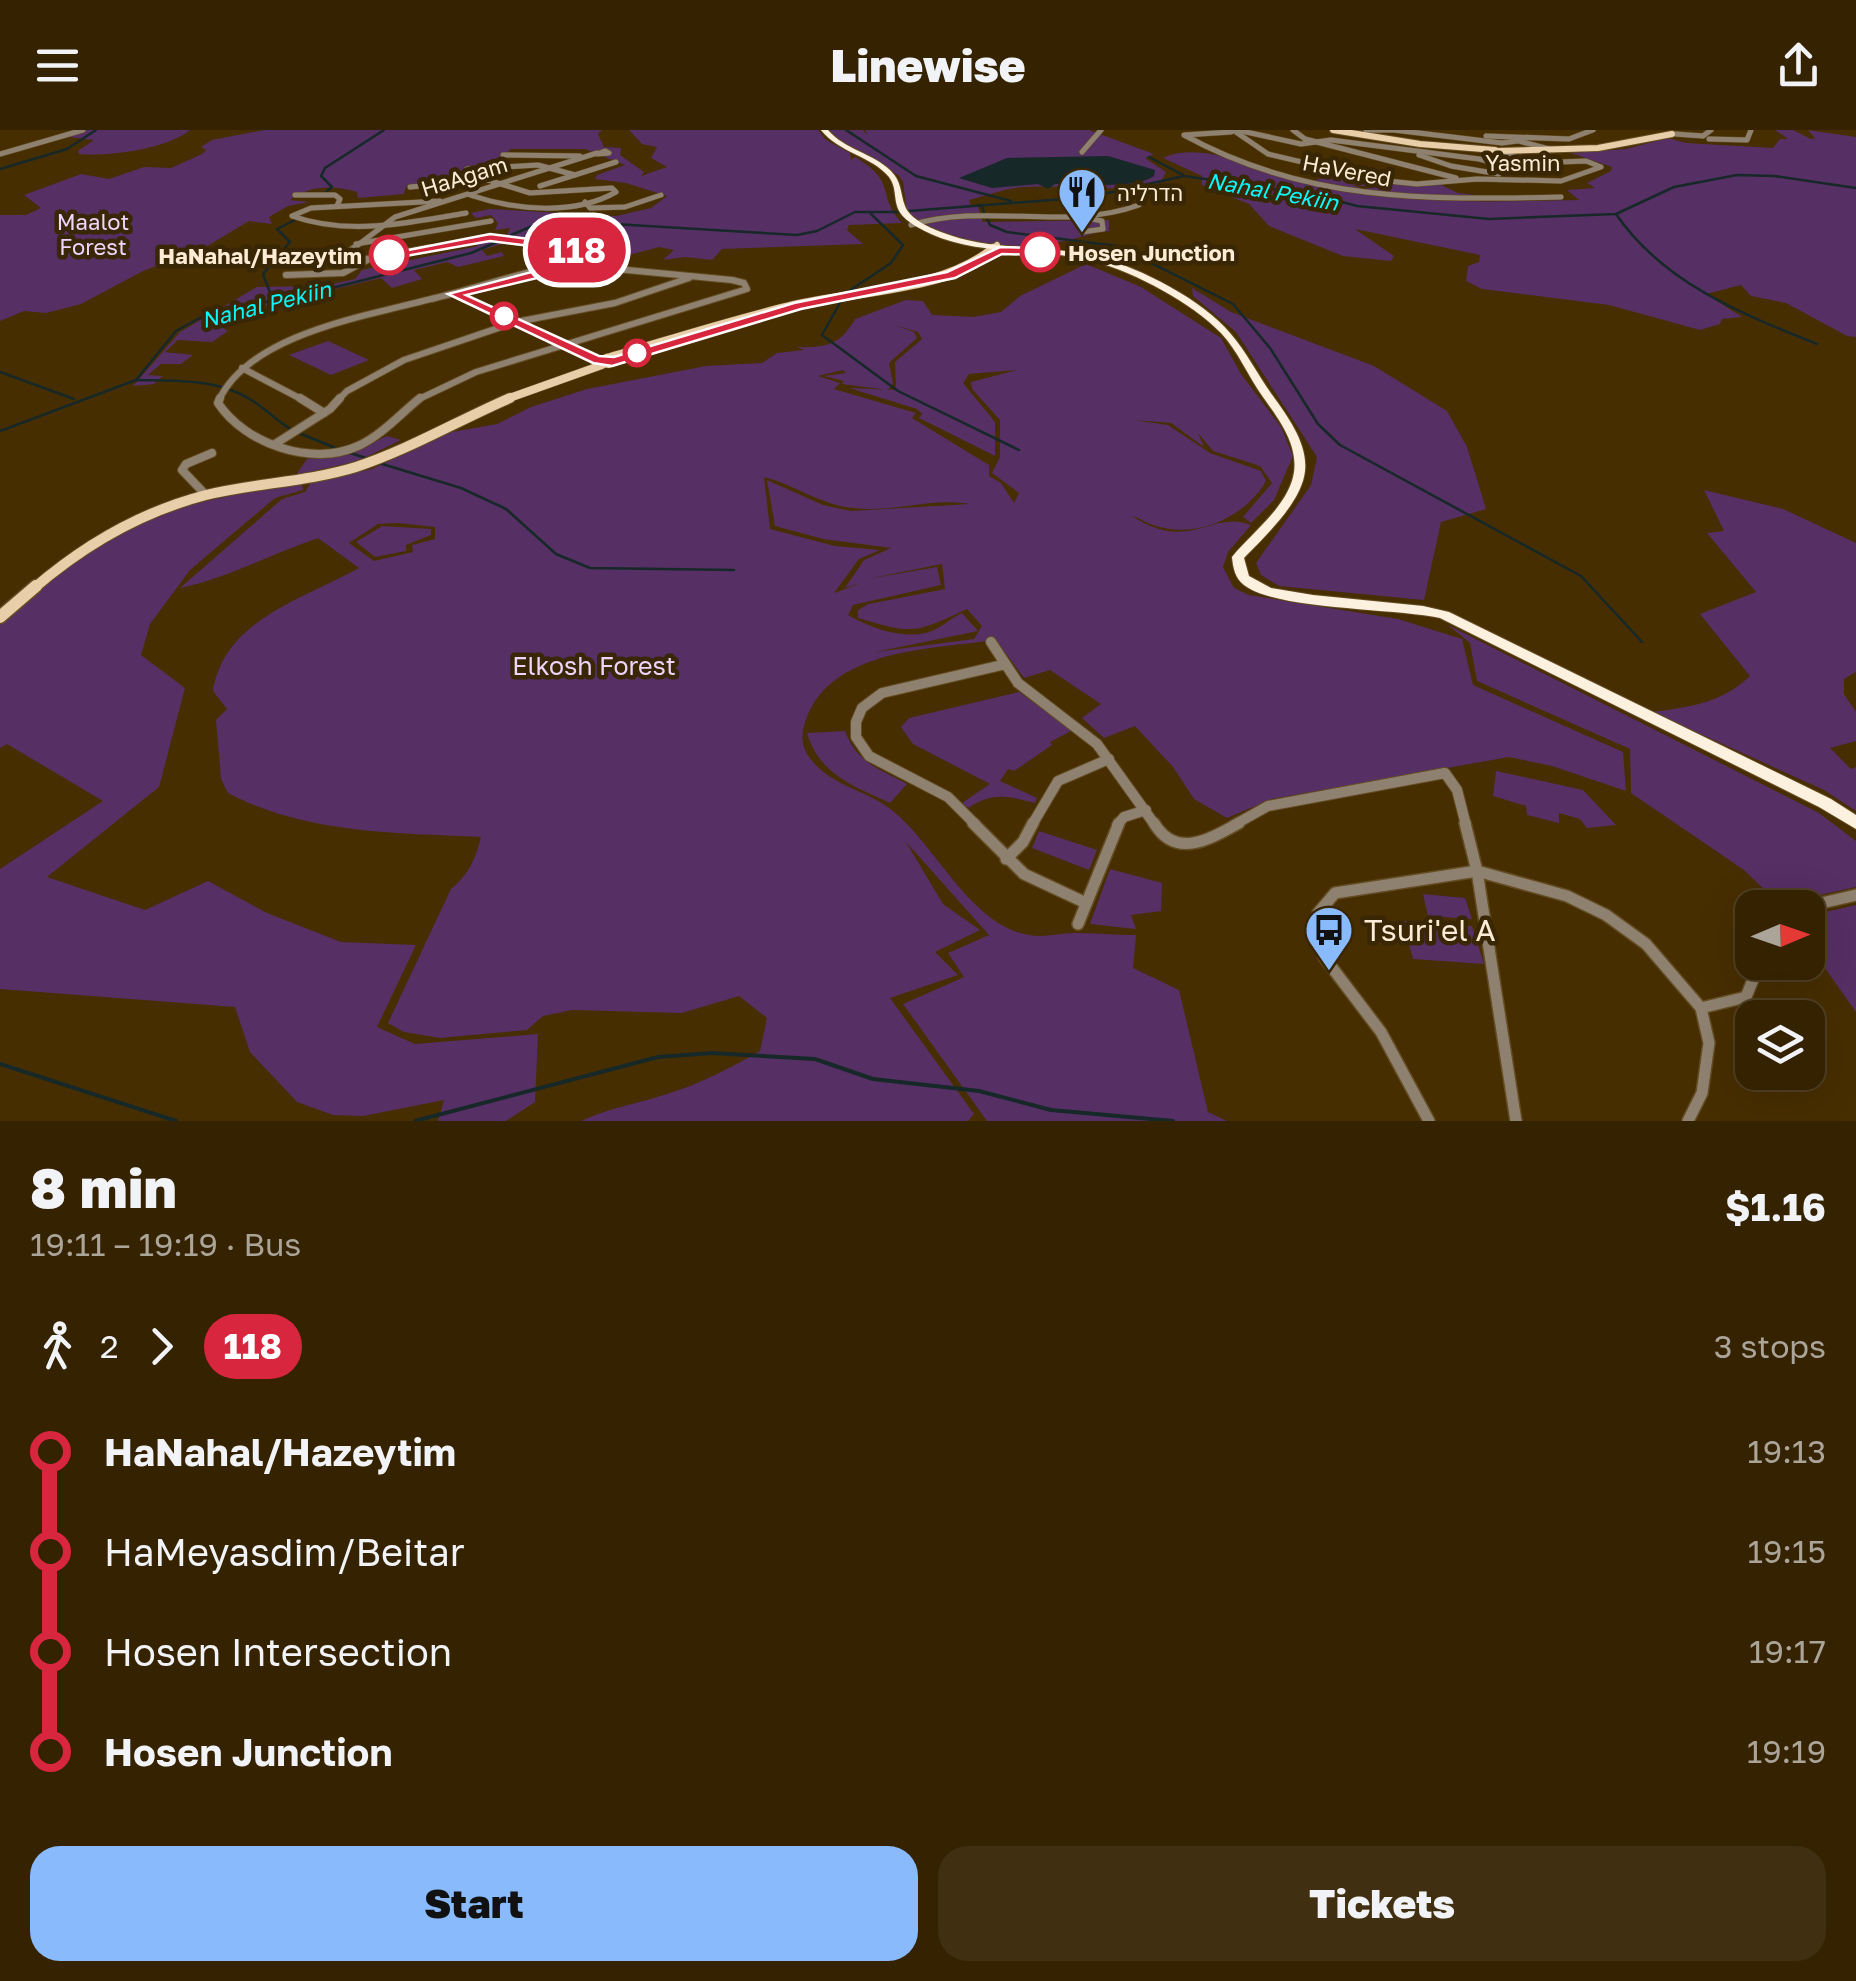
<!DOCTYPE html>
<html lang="en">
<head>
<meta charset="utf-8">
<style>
  :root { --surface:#352201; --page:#402f10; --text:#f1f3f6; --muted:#aaa499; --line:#4f3f23; --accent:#89bafc }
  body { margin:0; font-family:"Golos Text",Heebo,sans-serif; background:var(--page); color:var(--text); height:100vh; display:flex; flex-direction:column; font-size:38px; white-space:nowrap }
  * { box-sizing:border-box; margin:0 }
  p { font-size:32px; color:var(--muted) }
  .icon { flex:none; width:55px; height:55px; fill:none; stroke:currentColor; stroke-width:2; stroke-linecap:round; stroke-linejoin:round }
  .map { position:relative; height:991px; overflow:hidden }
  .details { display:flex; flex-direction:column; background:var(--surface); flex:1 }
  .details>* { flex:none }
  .badge { padding:0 20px; border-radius:32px; font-size:35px; line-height:65px }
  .needle { width:65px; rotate:88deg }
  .buttons { position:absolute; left:1735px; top:760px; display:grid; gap:20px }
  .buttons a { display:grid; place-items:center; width:90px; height:90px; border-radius:20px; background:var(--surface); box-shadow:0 10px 40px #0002,0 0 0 2px var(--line); font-size:50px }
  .map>.badge { position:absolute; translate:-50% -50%; box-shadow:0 0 0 5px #fff }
  .legs { display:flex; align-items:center; gap:15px; height:110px; padding:0 30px; font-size:32px }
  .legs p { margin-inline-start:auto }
  .head { display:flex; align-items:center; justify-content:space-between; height:170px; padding:0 30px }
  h1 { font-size:55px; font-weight:800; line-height:75px }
  .primary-button { display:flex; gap:20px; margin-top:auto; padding:20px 30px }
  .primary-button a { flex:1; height:115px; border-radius:30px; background:var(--accent); color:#111; font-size:40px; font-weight:800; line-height:115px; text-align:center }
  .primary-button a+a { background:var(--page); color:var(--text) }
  ul { padding:0 30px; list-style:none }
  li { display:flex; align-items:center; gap:35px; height:100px; font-size:38px }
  li i { display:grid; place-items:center; width:15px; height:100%; margin:0 12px; background:currentColor }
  li i::after { content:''; width:25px; height:25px; margin:-12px; border:8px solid; border-radius:50%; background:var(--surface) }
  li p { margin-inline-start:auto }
  li:first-child i { background:linear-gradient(#0000 50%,currentColor 0) }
  li:last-child i { background:linear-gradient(currentColor 50%,#0000 0) }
  header { display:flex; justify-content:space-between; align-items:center; height:130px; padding:0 30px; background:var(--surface); font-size:45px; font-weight:800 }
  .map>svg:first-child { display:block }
  .green { fill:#562f64; fill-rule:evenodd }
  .water { fill:#162828 }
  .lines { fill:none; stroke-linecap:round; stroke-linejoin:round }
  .stream-far1 { stroke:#162828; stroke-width:2.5 }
  .stream { stroke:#162828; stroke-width:4 }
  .minor-far4-casing { stroke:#644c23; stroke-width:6 }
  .minor-far3-casing { stroke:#644c23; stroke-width:8 }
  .minor-far2-casing { stroke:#644c23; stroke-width:10 }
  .minor-far1-casing { stroke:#644c23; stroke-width:12 }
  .minor-casing { stroke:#644c23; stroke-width:14 }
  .major-far3-casing { stroke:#644c23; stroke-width:8 }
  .major-far2-casing { stroke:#644c23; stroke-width:9 }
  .major-far1-casing { stroke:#644c23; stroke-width:12 }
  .major-casing { stroke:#644c23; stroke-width:15 }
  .highway-casing { stroke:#644c23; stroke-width:2 }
  .minor-far4 { stroke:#8e816f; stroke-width:5 }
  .minor-far3 { stroke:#8e816f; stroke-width:6 }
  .minor-far2 { stroke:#8e816f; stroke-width:8 }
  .minor-far1 { stroke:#8e816f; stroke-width:10 }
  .minor { stroke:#8e816f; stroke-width:11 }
  .major-far3 { stroke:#e8cea9; stroke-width:6 }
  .major-far2 { stroke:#e8cea9; stroke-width:8 }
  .major-far1 { stroke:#e8cea9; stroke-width:10 }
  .major { stroke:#e8cea9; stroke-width:12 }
  .highway { fill:#fcf0de; fill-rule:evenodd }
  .line-1 { fill:#d7263d; stroke:#fff; stroke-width:2.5 }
  .stop-1-dot { fill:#fff; stroke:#d7263d; stroke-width:5 }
  .labels { text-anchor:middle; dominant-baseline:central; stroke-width:9; stroke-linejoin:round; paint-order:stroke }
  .far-street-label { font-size:22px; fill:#fcecd6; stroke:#392605 }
  .far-water-label { font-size:22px; font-style:italic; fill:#0cf7fa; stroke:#392605 }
  .far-poi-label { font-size:22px; fill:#fcecd6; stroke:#392605; text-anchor:start }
  .far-park-label { font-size:22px; fill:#f0d4fb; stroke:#392605 }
  .far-stop-label { font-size:22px; font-weight:bold; fill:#fcecd6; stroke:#392605; text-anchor:start }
  .park-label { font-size:25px; fill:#f0d4fb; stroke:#392605 }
  .near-poi-label { font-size:30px; fill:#fcecd6; stroke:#392605; text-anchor:start }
</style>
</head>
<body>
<header><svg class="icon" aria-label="menu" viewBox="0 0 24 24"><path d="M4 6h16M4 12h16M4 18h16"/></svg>Linewise<svg class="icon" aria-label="share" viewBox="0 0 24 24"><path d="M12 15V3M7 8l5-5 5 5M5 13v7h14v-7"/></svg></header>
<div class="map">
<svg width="1856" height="991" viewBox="0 0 1856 991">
  <rect width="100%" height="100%" fill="#472e01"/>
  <g class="green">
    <path d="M86,0H190C168,19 106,27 79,24L78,21L94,10L68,7Z"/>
    <path d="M264,0H602L598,4L604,17L621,18L620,25L644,42L641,46L667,37L651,28L657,17L642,14L629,0H818L826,10L850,23L851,30L855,27C898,52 876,65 902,93L849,95L847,100L863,114L722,119L712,130L685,127L663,130L674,120L659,117L618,128L588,126L573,114L507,105L510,98L495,100L498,93L491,85L476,88L471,83L490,79L616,86L651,78L667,66L626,53L595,49L597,45L625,35L585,19H510L504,30L465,38L462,46L406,56L404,64L358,68L357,62C333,55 310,55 290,70L309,72L288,76L269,87L272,94L249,91L204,118L143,141L81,174L46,183L24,181L0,191V85H26L41,78L24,65L81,44L109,49L144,37L171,38L202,24L206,20L201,17L212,10Z"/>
    <path d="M830,0H863L868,6L865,0H1089L1154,24L1145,28L1166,42L1160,53C1114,64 1069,54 1023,57C1006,58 986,66 969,70L971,77H978L983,92L1109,90V101C1091,103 1080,108 1064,111C1015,123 947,113 907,83L903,52L898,45L836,8Z"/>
    <path d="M1775,0H1793L1811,9L1815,8L1808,0L1856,7V207L1847,206L1786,173L1751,166L1741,155L1706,164L1742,187L1722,189L1720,194L1700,200L1609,175L1482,159L1466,151L1468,136L1479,132L1480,125L1355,99L1394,126L1391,131L1343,126L1269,96L1249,74L1202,55V46L1163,28C1205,9 1263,43 1304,53C1393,75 1487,72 1579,70L1567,60L1595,58L1587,53L1611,41L1612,37L1571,23L1626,19L1668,8L1686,13L1773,18L1780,9H1788Z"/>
    <polygon points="1335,42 1380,52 1439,54 1458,63 1485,66 1451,69 1363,62 1368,57 1350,54 1360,58 1358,61 1312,52"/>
    <polygon points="474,111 511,111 482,120 487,126 502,122 504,126 458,137 447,132 414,140 422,149 392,158 381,148 210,189 228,201 212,212 178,210 165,222 193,225 181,234 161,234 148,245 163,246 154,254 133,256 180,202 257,157 324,156 355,149 362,140 478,116"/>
    <path d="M1086,134L1141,157L1221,208L1241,244L1281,297L1293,326L1274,370L1251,393L1243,387L1272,353L1260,336L1213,321L1198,303L1204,317L1171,293L1133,290L1168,295L1210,323L1261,341L1266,351C1245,388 1195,410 1153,395C1146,393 1138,387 1132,386C1190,424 1211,379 1251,395L1228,422L1223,437L1234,458L1249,465L1398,489L1462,509L1473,555L1623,622L1626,661L1552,636L1509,627L1272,669L1227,688L1194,669L1173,637L1135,596L1104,608L1082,588L1101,574L1050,540L1024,548L996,510C934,519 834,518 807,587C802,599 800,612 807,624C827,655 862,658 889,678C935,712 969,795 1029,805C1043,808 1060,803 1075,803C1095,803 1115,805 1136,805L1133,838L1179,860L1208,982L1227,991H987L903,874L964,847L948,823L989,805L906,712L943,774L980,800L935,822L958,845L890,868L974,984L968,991H581C611,977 642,973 673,962C704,952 732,937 760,921L767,888L739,866L682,883L572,880L543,886L527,900L440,908L404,902L388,893L451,759C469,744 475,730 481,707C396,703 305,704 228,663L221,649L216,590L227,579L213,561C224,489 306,468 359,438L318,408C271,424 228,448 180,458L282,369L305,362L311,352L372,339L446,303L497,294L531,277L587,259L706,236L762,233L777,223L804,220L797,217C827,218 841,214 855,189L906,170L923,171L932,185L973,187L1001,182L1020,166ZM894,195L918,202L922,209L895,232L896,260L849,258L917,279L922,284L919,288L995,326V292L963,253L969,244L1017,240L971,252L972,259L1000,290V327L992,343L1019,363L1014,373L1001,353L989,346V335L912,288L916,283L834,259L840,253L818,246L843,240L846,243L824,246L844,251L842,254L888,260L893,253L889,233L917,208L914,202ZM764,347C795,355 821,375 853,378C892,383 932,367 970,374L851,381L823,375L767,350L775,396L823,409L891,418L864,430L845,458L861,453L834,463L859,429L880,420L835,416L770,399ZM398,393L435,397V409L412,415L413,422L374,431L349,413L378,394ZM942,434L945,459L869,474L858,480V488C914,505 915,503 967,479L982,496L974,509L875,522L978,501L962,483C952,488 944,495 934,500C909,512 870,498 848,485L853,475L941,455L937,437L867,449Z"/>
    <polygon points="1192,158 1231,182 1374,236 1447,281 1467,317 1486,379 1441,392 1424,470 1279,456 1261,445 1256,433 1311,355 1317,327 1236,202 1193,166"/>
    <polygon points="328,211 369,230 331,245 289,225"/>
    <polygon points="387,306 401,310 358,331 296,345 307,329 348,324"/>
    <path d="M302,354L303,360L275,368L190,440L150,494L141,525L185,558L159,657L47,747L145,780L208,751L267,783L341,812L416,815L377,897L415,914L538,904L535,972L506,991H438L444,970L363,986L333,985L297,972L250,922L235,877L0,859V739L103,671L7,614L0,618V490C24,469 48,441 76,424C152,379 216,366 302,354Z"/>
    <path d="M1704,360L1783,379L1856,413V542L1844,549V564L1856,582V611L1830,618L1851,639L1856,637V681L1824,660L1652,582C1690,577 1722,573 1750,546L1700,484L1756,462L1707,403L1724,401Z"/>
    <polygon points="382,396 431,399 431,405 406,415 406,421 375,427 356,412"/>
    <polygon points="1448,495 1819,683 1856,711 1856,757 1779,774 1744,740 1631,663 1630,619 1477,551 1470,513"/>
    <path d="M1019,562L1073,600L1050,612L1052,615L1014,641L1008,639L1000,651L1037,668L1035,673C1008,666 993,662 968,678L962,673L990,654L913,614L901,597L909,588Z"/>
    <path d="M845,601C857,633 878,638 907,654L890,673C853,656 819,644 807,603Z"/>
    <polygon points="1496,641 1583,660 1616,695 1587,698 1580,689 1559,683 1559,693 1527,685 1526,676 1493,666"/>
    <polygon points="1039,701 1097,720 1089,740 1032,718"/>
    <polygon points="1110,739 1162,753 1161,781 1131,785 1136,799 1090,794"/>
    <polygon points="1423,764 1465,768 1472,789 1428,786"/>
    <polygon points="1856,775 1856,882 1808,814 1808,786"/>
    <polygon points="1403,791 1472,796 1484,834 1413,829"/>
  </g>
  <path class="water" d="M1108,26L1155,40L1154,46C1134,60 1080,53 1055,54L1048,59L1038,54L992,58L959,48L1007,28Z"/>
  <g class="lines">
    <g class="stream-far1">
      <polyline points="846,0 916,46 1011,71"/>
      <polyline points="1149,27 1183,45"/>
      <polyline points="0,39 67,19 96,0"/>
      <polyline points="326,62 332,57 321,46 325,38 384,0"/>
      <polyline points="981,75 990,95 1007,102 1117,116 1233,174 1270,218 1318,294 1340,315 1581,446 1642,512"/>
      <polyline points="909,81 1090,67 1184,46 1315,65 1357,76 1489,89 1616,84 1674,57 1737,45 1774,46 1856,58"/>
      <path d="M1616,84C1663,153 1742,184 1817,214"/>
      <polyline points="511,105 535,95 564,91 797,105 817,101 855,82 901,82"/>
      <polyline points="849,161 891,133 903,115 871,84"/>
      <polyline points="272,168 263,144 290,112 277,99 295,90"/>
      <polyline points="841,171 822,205 898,261 1019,320"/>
      <polyline points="0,242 74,269"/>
      <path d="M136,250C176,251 218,248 253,271C267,280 278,292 292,300"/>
      <polyline points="0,301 136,250 176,201 198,189 225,179 300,166 471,123 497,112"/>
      <polyline points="299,303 338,319"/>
      <polyline points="350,323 366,328"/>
      <polyline points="379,333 461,358 506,379 556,424 590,438 734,440"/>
    </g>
    <g class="stream">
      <polyline points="0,934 176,991"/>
      <polyline points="415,991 658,927 712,923 815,929 873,949 979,961 1051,980 1173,991"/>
    </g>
    <g class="minor-far4-casing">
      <g id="minor-far4">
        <polyline points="1233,0 1268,24 1378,50 1417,54 1477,49 1561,51 1601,37 1586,31 1534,33 1497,21"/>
        <polyline points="1237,0 1301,14 1331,10 1479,29 1523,40 1547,36"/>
        <polyline points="1293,0 1305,9 1456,48"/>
        <polyline points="1366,0 1393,0"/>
        <polyline points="1394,0 1502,13 1517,11"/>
        <path d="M1231,2L1184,5C1306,72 1426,70 1561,67"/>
        <polyline points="1675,4 1703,6 1711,0"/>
        <polyline points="1486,6 1569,9 1593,0"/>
        <polyline points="1709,9 1747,10 1751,0"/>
        <polyline points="1515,10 1549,19"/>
        <polygon points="605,21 609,23 597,24"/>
        <polyline points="1082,22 1101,0"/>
        <polyline points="0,24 83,0"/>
        <polyline points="503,25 580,26"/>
        <polyline points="1419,25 1451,36 1499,44"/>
        <polyline points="467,39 538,35 575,45"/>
        <polyline points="540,56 616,32"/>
        <path d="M410,57L488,50L530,63L612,58L616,62C574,86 514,80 470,65"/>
        <polyline points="295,65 335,65 340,69 337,76"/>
        <path d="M440,71L311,78L292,86C348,106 409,93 466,83"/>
        <polyline points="585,72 590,78 625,77 661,65"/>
        <path d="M911,95C987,72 1064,102 1139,75"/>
        <polyline points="1082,102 1103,99 1102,91 1092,89"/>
        <polyline points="356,114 491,91"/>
        <polyline points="350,121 395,87 597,23"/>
        <polyline points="415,121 484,108 577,121"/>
      </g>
    </g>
    <g class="minor-far3-casing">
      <g id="minor-far3">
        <polyline points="354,118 347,123 352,128 369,129 429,118"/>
        <polyline points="573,118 581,124 574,135"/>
        <polyline points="286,145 343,143 369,129"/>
        <polyline points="454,164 598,230"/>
        <polyline points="242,238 303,270"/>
        <path d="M219,270C250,204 366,186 431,169C469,160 506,147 544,139L574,135L732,150L744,153L747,159L476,242L417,270"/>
        <polyline points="338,270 347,261 404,230 516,192 615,173 689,148"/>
      </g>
    </g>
    <g class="minor-far2-casing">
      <g id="minor-far2">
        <path d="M220,268L218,273C245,314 312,337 358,316C382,305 400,284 420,268"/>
        <polyline points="300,268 324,283"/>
        <polyline points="275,314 330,279 340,268"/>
        <polyline points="204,363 182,340 186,334 212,323"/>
      </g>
    </g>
    <g class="minor-far1-casing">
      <g id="minor-far1">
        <polyline points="991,512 1018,553 1097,614 1155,695"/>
        <polyline points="976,695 948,667 869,626 856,607 856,592 862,578 882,563 1002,535"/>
        <polyline points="1032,695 1058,651 1109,629"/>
        <polyline points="1117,695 1124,687 1146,680"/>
        <polyline points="1234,695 1268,676 1445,643 1457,660 1466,695"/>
      </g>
    </g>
    <g class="minor-casing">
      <g id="minor">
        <polyline points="973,693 1024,744 1086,773"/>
        <path d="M1154,693C1176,730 1210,709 1239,693"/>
        <polyline points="1465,693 1477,741 1516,991"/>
        <polyline points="1006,729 1023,712 1033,693"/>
        <polyline points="1800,778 1856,765"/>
        <polyline points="1078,794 1119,693"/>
        <polyline points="1701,878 1746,867 1760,832"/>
        <polyline points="1429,991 1381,902 1324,827 1316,807 1318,783 1335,763 1477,741 1567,766 1606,785 1646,814 1701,878 1709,913 1702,963 1688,991"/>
      </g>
    </g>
    <g class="major-far3-casing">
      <g id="major-far3">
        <polyline points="1333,0 1420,14 1495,20"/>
        <polyline points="1497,21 1598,18 1672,4"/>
        <polyline points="990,121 997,115 993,121"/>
      </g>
    </g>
    <g class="major-far2-casing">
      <g id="major-far2">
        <polyline points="607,228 612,232"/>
        <path d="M607,228L597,232L609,234C672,214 735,191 799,175C851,162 962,159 995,118"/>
        <path d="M607,228C669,210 731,190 794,175C856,161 944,159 993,118"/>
        <polyline points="504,270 602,235"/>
      </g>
    </g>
    <g class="major-far1-casing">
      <path id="major-far1" d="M33,459C84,415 140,382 206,365C255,353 307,352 356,337C408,320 459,290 510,268"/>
    </g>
    <g class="major-casing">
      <polyline id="major" points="0,487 36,456"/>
    </g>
    <g class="highway-casing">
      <path id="highway" d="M821,0H828C845,20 873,23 891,41C902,52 900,63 905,76C910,89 928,97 941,102C991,122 1048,114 1099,127C1140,138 1203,170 1230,203C1247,222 1258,246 1273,266C1288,287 1308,314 1305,341C1302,372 1265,406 1244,428L1249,446L1271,458L1313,465L1423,476L1449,482L1831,669L1856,685V699L1819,677L1440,488C1394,478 1276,480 1244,455C1235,448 1233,438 1232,427C1252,402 1289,376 1294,342C1298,314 1278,288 1263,267C1248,246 1238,221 1221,203C1192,173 1136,143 1096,132C1043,117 983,127 931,104C919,98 901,90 897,76C894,66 896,56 889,47C872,26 839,23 821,0Z"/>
    </g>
    <use href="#minor-far4" class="minor-far4"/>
    <use href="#minor-far3" class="minor-far3"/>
    <use href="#minor-far2" class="minor-far2"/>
    <use href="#minor-far1" class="minor-far1"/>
    <use href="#minor" class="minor"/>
    <use href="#major-far3" class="major-far3"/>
    <use href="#major-far2" class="major-far2"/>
    <use href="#major-far1" class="major-far1"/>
    <use href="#major" class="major"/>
    <use href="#highway" class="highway"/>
  </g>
  <polygon class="line-1" points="490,104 575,115 587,126 579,138 466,165 599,226 614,227 794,173 947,142 1000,117 1040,118 1045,122 1040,125 1002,124 955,148 801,179 612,236 593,233 448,164 570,132 574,126 571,121 490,111 389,129 383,125"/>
  <defs>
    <g id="restaurant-pin" transform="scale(2.5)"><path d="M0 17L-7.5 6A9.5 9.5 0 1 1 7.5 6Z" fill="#89bafc" stroke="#392605"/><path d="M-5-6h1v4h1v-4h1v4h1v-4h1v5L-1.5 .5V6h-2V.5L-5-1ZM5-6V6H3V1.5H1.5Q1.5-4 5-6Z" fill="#111"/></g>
    <g id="bus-pin" transform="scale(2.5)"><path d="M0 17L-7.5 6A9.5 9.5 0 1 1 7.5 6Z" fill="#89bafc" stroke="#392605"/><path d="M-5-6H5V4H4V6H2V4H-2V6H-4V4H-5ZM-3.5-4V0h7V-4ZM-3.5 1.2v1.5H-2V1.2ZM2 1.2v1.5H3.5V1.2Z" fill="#111"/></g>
  </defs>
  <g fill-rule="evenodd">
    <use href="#restaurant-pin" x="1082" y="62"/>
    <use href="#bus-pin" x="1329" y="800"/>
  </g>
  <g class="stop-1-dot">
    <circle cx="1040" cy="122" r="18"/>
    <circle cx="389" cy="125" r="18"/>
    <circle cx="504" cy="186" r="12"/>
    <circle cx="637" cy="223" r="12"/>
  </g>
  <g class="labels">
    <g class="far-street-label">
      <text x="1523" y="32">Yasmin</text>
      <text transform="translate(1347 40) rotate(11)">HaVered</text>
      <text transform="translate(464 46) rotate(-17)">HaAgam</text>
    </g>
    <g class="far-water-label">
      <text transform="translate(1273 61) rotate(10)">Nahal Pekiin</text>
      <text transform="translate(266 174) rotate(-14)">Nahal Pekiin</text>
    </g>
    <g class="far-poi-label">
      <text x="1117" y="62">הדרליה</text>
    </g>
    <g class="far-park-label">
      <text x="93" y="91">Maalot<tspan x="93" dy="25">Forest</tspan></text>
    </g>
    <g class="far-stop-label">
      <text x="1068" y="122">Hosen Junction</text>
      <text x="362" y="125" text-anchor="end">HaNahal/Hazeytim</text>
    </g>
    <g class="park-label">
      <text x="594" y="535">Elkosh Forest</text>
    </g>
    <g class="near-poi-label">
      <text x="1364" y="800">Tsuri'el A</text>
    </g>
  </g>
</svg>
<div class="buttons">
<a><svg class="needle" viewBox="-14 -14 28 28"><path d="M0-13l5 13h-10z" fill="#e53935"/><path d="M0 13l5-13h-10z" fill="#aaa499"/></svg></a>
<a><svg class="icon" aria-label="layers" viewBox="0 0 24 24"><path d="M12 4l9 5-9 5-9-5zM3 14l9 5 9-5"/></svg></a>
</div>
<b class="badge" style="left:577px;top:120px;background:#d7263d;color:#fff">118</b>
</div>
<section class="details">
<div class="head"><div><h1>8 min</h1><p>19:11 – 19:19 · Bus</p></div><b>$1.16</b></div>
<div class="legs"><svg class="icon" aria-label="walk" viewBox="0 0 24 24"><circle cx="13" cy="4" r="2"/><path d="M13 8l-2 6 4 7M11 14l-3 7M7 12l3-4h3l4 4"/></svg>2<svg class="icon" aria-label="forward" viewBox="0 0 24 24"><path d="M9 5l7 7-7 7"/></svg><b class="badge" style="background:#d7263d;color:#fff">118</b><p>3 stops</p></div>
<ul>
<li><i style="color:#d7263d"></i><b>HaNahal/Hazeytim</b><p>19:13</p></li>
<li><i style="color:#d7263d"></i><span>HaMeyasdim/Beitar</span><p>19:15</p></li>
<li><i style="color:#d7263d"></i><span>Hosen Intersection</span><p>19:17</p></li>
<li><i style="color:#d7263d"></i><b>Hosen Junction</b><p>19:19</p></li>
</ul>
<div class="primary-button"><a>Start</a><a>Tickets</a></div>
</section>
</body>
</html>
